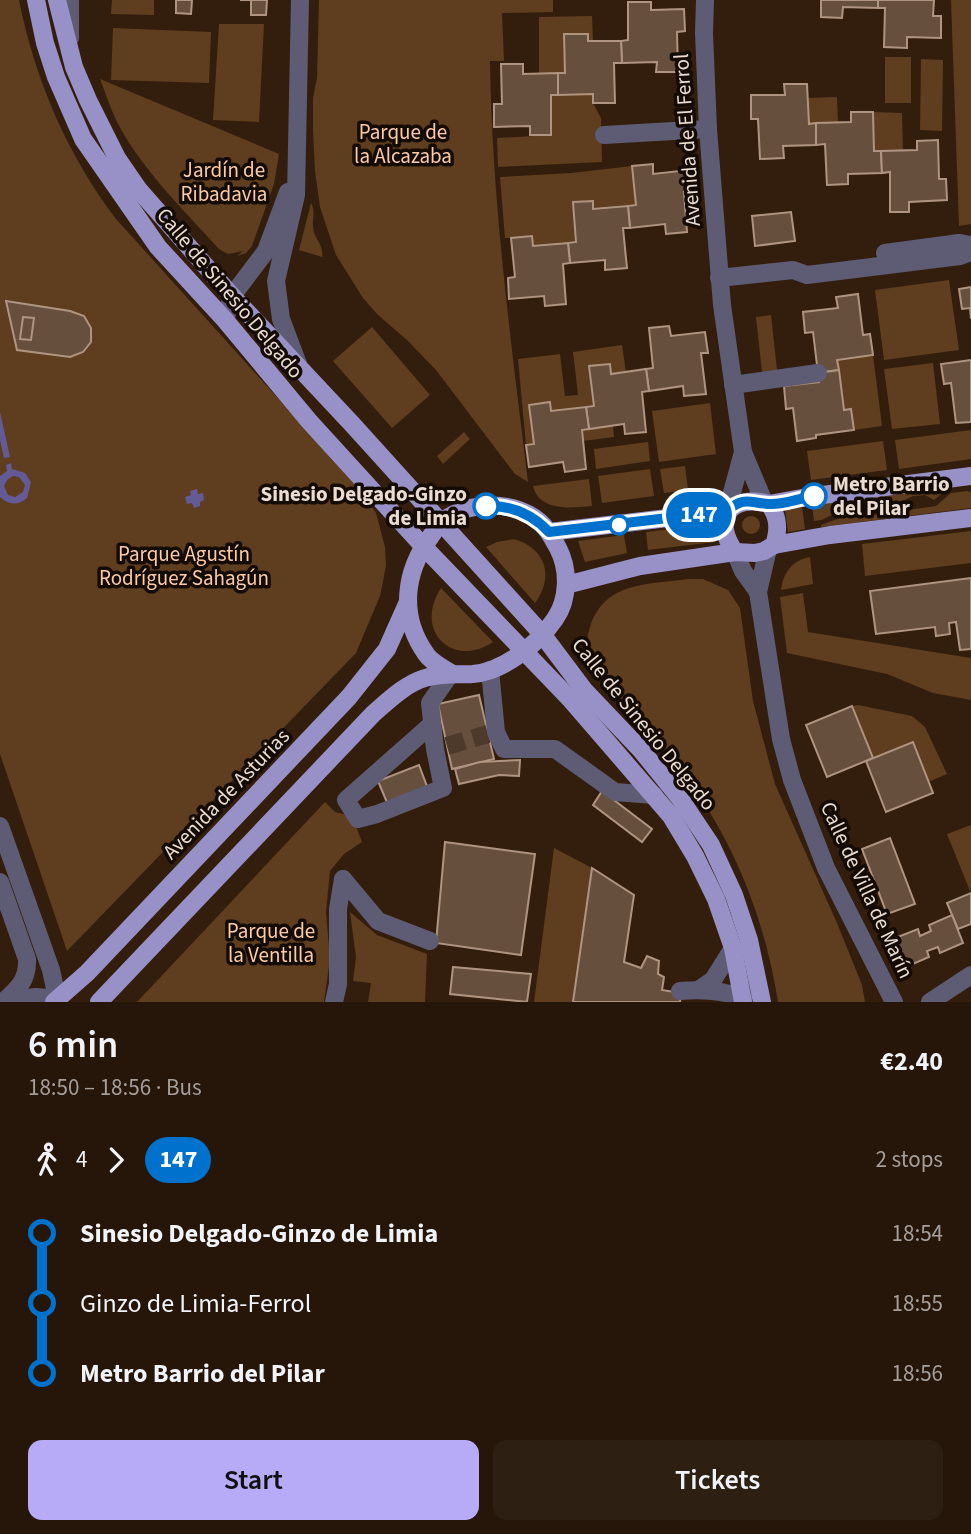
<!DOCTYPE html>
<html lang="en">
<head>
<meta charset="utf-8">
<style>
  :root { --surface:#26160a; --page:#2e1f13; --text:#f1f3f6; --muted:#a49f9c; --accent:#b7abf8 }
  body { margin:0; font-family:"Source Sans 3",sans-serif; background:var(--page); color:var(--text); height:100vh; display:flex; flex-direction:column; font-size:26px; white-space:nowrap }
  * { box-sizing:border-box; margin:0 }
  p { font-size:23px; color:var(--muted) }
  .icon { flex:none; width:38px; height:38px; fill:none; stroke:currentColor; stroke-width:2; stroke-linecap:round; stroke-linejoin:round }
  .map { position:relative; height:1002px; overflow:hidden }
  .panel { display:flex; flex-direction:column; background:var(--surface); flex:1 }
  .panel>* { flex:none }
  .badge { padding:0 14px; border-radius:23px; font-size:24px; line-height:46px }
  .map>.badge { position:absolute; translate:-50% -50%; box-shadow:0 0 0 4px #fff }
  .legs { display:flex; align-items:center; gap:10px; height:77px; padding:0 28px; font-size:23px }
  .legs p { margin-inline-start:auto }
  .summary { display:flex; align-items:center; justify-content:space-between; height:119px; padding:0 28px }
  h1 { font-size:38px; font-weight:600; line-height:52px }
  .action { display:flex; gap:14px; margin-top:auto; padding:14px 28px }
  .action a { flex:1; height:80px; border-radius:14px; background:var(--accent); color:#111; font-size:28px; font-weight:600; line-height:80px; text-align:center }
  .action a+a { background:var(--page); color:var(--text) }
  ul { padding:0 28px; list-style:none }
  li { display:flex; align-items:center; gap:24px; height:70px; font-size:26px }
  li i { display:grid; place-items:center; width:10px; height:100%; margin:0 9px; background:currentColor }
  li i::after { content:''; width:18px; height:18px; margin:-9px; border:5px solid; border-radius:50%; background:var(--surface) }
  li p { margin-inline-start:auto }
  li:first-child i { background:linear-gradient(#0000 50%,currentColor 0) }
  li:last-child i { background:linear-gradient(currentColor 50%,#0000 0) }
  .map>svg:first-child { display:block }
  .green { fill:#5f3d1f }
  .water { fill:#645a95; fill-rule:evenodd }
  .building { fill:#664f3c; stroke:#af9581; stroke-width:2 }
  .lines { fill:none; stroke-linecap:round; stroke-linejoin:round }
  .minor-tunnel { stroke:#4e3a2a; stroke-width:18; stroke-dasharray:18 9; stroke-linecap:butt }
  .minor { stroke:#5e5b75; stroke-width:18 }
  .major { stroke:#9891c7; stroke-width:18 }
  .line-1-casing { stroke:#fff; stroke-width:16 }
  .line-1 { stroke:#0072ce; stroke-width:10 }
  .stop-1-dot { fill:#fff; stroke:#0072ce; stroke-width:3.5 }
  .labels { text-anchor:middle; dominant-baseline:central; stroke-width:7; stroke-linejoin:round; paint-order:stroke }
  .park-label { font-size:21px; fill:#fbcba5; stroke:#140b05 }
  .street-label { font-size:21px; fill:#eadcd1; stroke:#140b05 }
  .stop-label { font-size:21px; font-weight:bold; fill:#eadcd1; stroke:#140b05; text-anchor:start }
</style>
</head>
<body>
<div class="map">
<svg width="971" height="1002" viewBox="0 0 971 1002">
  <rect width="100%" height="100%" fill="#331e0d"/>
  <g class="green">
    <path d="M0,0H19C35,80 67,154 116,219L360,489L376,513L385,547L386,566L380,596L356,653L67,951L0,754Z"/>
    <polygon points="112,0 154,0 154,15 111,14"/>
    <path d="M319,0H553V12L502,13L504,61H490C492,202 511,342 528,482L515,474L436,370L407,340L377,314L363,298L336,255L320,207L315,171L313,131V98L317,78Z"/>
    <polygon points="951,0 971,0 971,224 959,226"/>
    <polygon points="592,16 593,41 588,41 587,34 564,35 565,73 539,73 539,17"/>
    <polygon points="219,24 264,24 259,122 213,120"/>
    <polygon points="113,28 211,32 209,83 111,80"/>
    <rect x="885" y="57" width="26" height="46"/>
    <polygon points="921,59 943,60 942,131 920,130"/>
    <path d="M100,79L279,154L274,184L252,246L246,253L237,256L243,251L228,254L219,249C183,209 141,169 116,120C110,107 105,92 100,79Z"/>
    <polygon points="593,94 593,103 601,118 602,162 498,167 497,138 551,135 551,95"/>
    <polygon points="837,97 838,123 809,124 807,98"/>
    <polygon points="873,112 902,113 903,150 874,151"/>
    <polygon points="632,166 636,205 593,209 592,201 573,202 576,242 533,246 532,236 505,238 500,177 571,173"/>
    <path d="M311,203C316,212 312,218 313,227C314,239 324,245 322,257L299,250Z"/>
    <polygon points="949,280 959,350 884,360 875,290"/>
    <polygon points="771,315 777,370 762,372 756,317"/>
    <polygon points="372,327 430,395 392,428 333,361"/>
    <polygon points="622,345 626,372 611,374 610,364 589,366 594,406 551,411 550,402 529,405 534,444 526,445 518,359 560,354 565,396 578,395 573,352"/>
    <polygon points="873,355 882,426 854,430 851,409 844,410 837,360"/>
    <polygon points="933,363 940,424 892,429 884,369"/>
    <polygon points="710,403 716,454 659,462 652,411"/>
    <polygon points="613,426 614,437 583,441 582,430"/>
    <polygon points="971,430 971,459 899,469 895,440"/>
    <polygon points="464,432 470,439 443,464 437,456"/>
    <polygon points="883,441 887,470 811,480 807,451"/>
    <polygon points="648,442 650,461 596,469 594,449"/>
    <polygon points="685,466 688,490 664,493 660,469"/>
    <polygon points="650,469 654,496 602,503 598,476"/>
    <path d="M589,479L592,506C572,508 539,512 533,486Z"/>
    <polygon points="945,488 947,489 934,500 925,495 913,496 898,503 867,503 849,506 822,520 814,521 812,505"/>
    <polygon points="967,491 971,492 971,508 821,527 821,525 856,512 867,516 936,506 951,493"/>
    <polygon points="802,507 805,529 788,532 785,509"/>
    <circle cx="751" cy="525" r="9"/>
    <polygon points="713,524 715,542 648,550 646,532"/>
    <polygon points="971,531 971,563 865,576 862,544"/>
    <polygon points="624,535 627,553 585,562 578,541"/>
    <path d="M514,539C545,548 555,576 535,603L486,547L497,542Z"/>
    <path d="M810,557L813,584L781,590C783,572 793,560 810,557Z"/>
    <path d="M688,579H703L728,590L740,608L753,701L775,784L837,923L862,985L865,1002H778C765,919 734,840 683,773C665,750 592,678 587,658C585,649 587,636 590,627C605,581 647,585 688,579Z"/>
    <path d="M441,588L493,642C453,669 413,631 441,588Z"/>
    <polygon points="803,593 808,632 971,658 971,700 933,693 887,674 787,653 780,597"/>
    <polygon points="858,705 912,716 925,727 947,774 928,782 912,742 873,758 852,706"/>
    <polygon points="325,802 335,812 352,816 362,842 344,854 330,871 326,912 330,959 324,1002 137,1002"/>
    <polygon points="971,825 971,890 970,891 947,834"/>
    <polygon points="554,848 592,868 573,1002 534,1002"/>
    <polygon points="350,912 377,935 427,954 425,1002 368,1002 371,983 353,981 356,957"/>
  </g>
  <g class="water">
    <polygon points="0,412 10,457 4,458 0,440"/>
    <path d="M11,463L12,469L25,473L31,482L27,498C18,506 8,505 0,497V476L7,471L6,465ZM13,476L19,477L25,485L23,492L15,497L8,495L4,486L7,480Z"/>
    <polygon points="197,489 198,494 203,493 204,500 200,502 200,506 194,508 192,503 187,504 185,497 191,495 190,491"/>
  </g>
  <g class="building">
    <polygon points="176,0 192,0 191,14 176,13"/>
    <polygon points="240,0 267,0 266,15 251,15 251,0"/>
    <polygon points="821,0 878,0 878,8 843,7 842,18 821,17"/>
    <polygon points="878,0 934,0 933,16 941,16 941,38 907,37 907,48 884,47 885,8 878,8"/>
    <polygon points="628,2 651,2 651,10 684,9 685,31 677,32 678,72 656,72 657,62 622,63 621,41 628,40"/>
    <polygon points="564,34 588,34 588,41 621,41 622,63 614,63 615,103 593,103 593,94 558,95 558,73 565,73"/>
    <polygon points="501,64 523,64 523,74 558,73 558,95 551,95 551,135 530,135 530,126 494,127 494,104 502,104"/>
    <polygon points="784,84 807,84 809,124 816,123 816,145 783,146 784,158 760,159 758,119 751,119 751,95 785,95"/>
    <polygon points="851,112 873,112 874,151 881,151 882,173 848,174 848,184 827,185 825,144 816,145 816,123 851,122"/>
    <polygon points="938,140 939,179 946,179 947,200 909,202 909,212 890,212 890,172 882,173 881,151 917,150 917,141"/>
    <polygon points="653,164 653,174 689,170 691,192 684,192 687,232 666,234 665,224 630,228 628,206 636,205 632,166"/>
    <polygon points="593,201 593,209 628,206 630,228 623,228 627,268 605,270 605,260 570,263 568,243 576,242 573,202"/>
    <polygon points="791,212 795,241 755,246 752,216"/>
    <polygon points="532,236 533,246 568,243 570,263 563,264 566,304 545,306 544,296 509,299 508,278 515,277 511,238"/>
    <polygon points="971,287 971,319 970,308 962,309 959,289"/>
    <polygon points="858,294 863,335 870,334 873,355 837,360 839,370 818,373 813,332 805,333 803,312 838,308 836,297"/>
    <polygon points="6,301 70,311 84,316 91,328 91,342 83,352 70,357 17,350"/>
    <polygon points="23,317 34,318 31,340 20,339"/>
    <polygon points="669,326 671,336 705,332 708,353 701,353 706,394 684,396 683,386 649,391 646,369 653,368 649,328"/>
    <polygon points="971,360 971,422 956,423 951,383 944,384 941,364"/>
    <polygon points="610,364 611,374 646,369 649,391 642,392 646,432 625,434 624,424 589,429 586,407 594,406 589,366"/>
    <polygon points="839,370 844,410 851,409 854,430 816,435 816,438 797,441 793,408 786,409 784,386 819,382 818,373"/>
    <polygon points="550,402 551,411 586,407 589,429 582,430 586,469 565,472 563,462 529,467 526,445 534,444 529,405"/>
    <polygon points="971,578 971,649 960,650 956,622 949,623 950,634 936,636 935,627 876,634 870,591"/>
    <polygon points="479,695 494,759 452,769 438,704"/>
    <polygon points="852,706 873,758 827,777 806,725"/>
    <polygon points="913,742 933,793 886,812 866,761"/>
    <polygon points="520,760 519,776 499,775 459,784 455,769 480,762"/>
    <polygon points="419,765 428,789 388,805 378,781"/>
    <polygon points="602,791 652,829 642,842 593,805"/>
    <polygon points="890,838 915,904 887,914 862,849"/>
    <polygon points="445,842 535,854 521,955 436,943"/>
    <polygon points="592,868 634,895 624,962 641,968 647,956 659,961 658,974 664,977 662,990 681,993 680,1002 573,1002"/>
    <polygon points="971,893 971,924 958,929 947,903"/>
    <polygon points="952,915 963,943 940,953 938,947 927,951 929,957 906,967 895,938 918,929 920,936 931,931 929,925"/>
    <polygon points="453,967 531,974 527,1002 450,994"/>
  </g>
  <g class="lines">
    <polyline class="minor-tunnel" points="447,746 488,734"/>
    <g class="minor">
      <polyline points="705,0 704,33 708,129 722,305 743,452 764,502"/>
      <polyline points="70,38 70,0"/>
      <polyline points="604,135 708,129"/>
      <polyline points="885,253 959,243 971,245"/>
      <polyline points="719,278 793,270 807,275 960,256 971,252"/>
      <polyline points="225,320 232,296 266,251 288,192"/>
      <polyline points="298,364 281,319 276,281 296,195 300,0"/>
      <polyline points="733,385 818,373"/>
      <polyline points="727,511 743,452"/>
      <polyline points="768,549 758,592 781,739 792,780 826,868 894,1002"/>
      <polyline points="735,552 743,571 758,592"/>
      <polyline points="490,670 496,732 504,749 555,749 615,792 654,795"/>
      <polyline points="432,724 346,800 358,819 377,814 443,788 435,749 430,703 451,673"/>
      <polyline points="0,826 51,970 58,1002"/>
      <polyline points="343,879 378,921 430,941"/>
      <path d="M0,882L27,959C28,980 18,989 3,1002"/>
      <polyline points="700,989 713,980 733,948"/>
      <path d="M680,991C701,989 722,990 743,998"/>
      <polyline points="6,1000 36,997 57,999"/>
      <polyline points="334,1002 338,984 338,909 343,879"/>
      <polyline points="930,1002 971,975"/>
    </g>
    <g class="major">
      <polyline points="36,0 45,43 56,77 83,139 158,247 225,320 309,421 423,546 571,700 671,816 695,856 716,899 733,948 743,1002"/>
      <polyline points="57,0 74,67 88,100 117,158 139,190 232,296 352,424 542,634 584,690 641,750 679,797 711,845 734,895 749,940 762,1002"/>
      <polyline points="769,504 807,497 971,476"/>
      <polyline points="549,532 727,511"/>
      <polyline points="774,545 830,535 971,518"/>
      <path d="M566,585L640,566L735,552L755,553L764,551L774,545C779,530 779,517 769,504C731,493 711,519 735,552"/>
      <polyline points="54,1002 87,973 349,697 387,649 407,604"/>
      <path d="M99,1002L373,714C388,701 405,684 425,678C441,673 456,675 473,674C504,671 538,644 555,619C569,599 569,569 558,548C553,539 548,529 540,522C514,500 467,500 441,523C437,526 434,532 431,536C404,572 399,616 426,654C431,662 443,668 451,673"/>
    </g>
  </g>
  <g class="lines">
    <g class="line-1-casing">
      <path id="line-1" d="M486,506C511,505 532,514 549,532L727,511C744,496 750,503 769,504C783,505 800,498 814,496"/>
    </g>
    <use href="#line-1" class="line-1"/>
  </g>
  <g class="stop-1-dot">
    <circle cx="814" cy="496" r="12"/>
    <circle cx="486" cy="506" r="12"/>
    <circle cx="619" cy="525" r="9"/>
  </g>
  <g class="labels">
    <g class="park-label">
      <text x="403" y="132">Parque de<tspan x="403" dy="24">la Alcazaba</tspan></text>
      <text x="224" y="170">Jardín de<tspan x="224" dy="24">Ribadavia</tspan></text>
      <text x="184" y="554">Parque Agustín<tspan x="184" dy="24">Rodríguez Sahagún</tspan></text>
      <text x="271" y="931">Parque de<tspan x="271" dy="24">la Ventilla</tspan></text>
    </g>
    <g class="street-label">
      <text transform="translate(687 140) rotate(-94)">Avenida de El Ferrol</text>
      <text transform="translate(230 293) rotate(50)">Calle de Sinesio Delgado</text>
      <text transform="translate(644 724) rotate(51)">Calle de Sinesio Delgado</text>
      <text transform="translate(226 794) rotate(-46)">Avenida de Asturias</text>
      <text transform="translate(867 890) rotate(65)">Calle de Villa de Marín</text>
    </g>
    <g class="stop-label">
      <text x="833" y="484">Metro Barrio<tspan x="833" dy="24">del Pilar</tspan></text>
      <text x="467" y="494" text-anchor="end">Sinesio Delgado-Ginzo<tspan x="467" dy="24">de Limia</tspan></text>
    </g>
  </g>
</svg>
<b class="badge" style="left:699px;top:515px;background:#0072ce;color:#fff">147</b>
</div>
<section class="panel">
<div class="summary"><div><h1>6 min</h1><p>18:50 – 18:56 · Bus</p></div><b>€2.40</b></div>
<div class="legs"><svg class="icon" aria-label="walk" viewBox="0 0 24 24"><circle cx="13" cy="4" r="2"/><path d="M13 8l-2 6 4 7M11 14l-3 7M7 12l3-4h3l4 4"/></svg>4<svg class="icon" aria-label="forward" viewBox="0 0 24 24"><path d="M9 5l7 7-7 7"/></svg><b class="badge" style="background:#0072ce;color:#fff">147</b><p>2 stops</p></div>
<ul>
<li><i style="color:#0072ce"></i><b>Sinesio Delgado-Ginzo de Limia</b><p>18:54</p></li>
<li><i style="color:#0072ce"></i><span>Ginzo de Limia-Ferrol</span><p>18:55</p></li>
<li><i style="color:#0072ce"></i><b>Metro Barrio del Pilar</b><p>18:56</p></li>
</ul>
<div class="action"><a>Start</a><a>Tickets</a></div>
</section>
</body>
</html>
